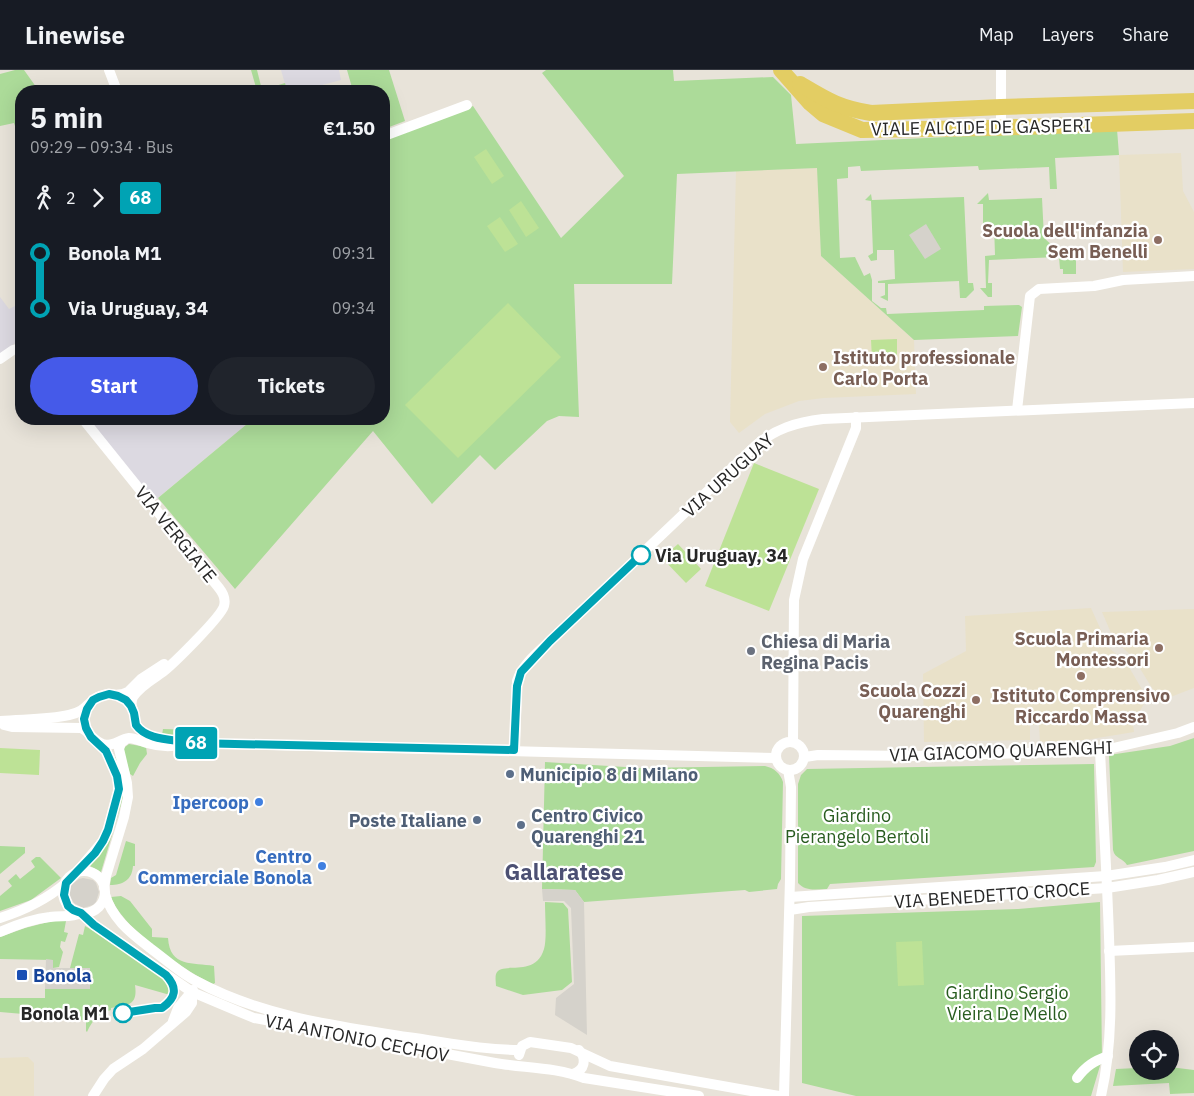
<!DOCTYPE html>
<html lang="en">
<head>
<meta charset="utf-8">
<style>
  :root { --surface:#171b24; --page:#20242c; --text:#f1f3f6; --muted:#9ea1a6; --line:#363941; --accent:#455ae9 }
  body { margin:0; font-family:"IBM Plex Sans",sans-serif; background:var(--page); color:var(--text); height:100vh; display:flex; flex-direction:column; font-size:19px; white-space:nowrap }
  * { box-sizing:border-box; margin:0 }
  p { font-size:16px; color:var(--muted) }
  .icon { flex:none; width:28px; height:28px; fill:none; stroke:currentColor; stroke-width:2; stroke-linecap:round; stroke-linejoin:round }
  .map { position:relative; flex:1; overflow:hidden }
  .drawer { position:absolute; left:15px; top:15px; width:375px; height:340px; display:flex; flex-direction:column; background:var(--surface); border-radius:20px; box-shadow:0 5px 20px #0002 }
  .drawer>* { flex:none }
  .badge { padding:0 10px; border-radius:4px; font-size:18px; line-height:32px }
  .controls { position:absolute; left:1129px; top:960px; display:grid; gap:10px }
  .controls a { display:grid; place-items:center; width:50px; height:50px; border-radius:50%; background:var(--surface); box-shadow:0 5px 20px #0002; font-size:25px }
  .map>.badge { position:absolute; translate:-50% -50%; box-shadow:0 0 0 2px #fff }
  .legs { display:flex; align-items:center; gap:8px; height:55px; padding:0 15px; font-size:16px }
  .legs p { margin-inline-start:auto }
  .overview { display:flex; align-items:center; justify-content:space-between; height:85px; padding:0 15px }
  h1 { font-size:28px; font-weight:700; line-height:38px }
  .primary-button { display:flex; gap:10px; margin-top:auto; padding:10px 15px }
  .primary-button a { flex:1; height:58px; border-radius:30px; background:var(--accent); color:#fff; font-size:20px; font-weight:700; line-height:58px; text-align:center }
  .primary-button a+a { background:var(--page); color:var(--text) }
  ul { padding:0 15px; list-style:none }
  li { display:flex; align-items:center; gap:18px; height:55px; font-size:19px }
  li i { display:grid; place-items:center; width:8px; height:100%; margin:0 6px; background:currentColor }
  li i::after { content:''; width:12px; height:12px; margin:-6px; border:4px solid; border-radius:50%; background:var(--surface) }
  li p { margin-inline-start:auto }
  li:first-child i { background:linear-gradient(#0000 50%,currentColor 0) }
  li:last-child i { background:linear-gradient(currentColor 50%,#0000 0) }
  header { display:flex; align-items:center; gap:30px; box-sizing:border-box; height:70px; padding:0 25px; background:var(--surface); border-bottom:1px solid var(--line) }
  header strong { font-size:24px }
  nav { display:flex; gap:28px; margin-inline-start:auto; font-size:18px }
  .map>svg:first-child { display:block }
  .industrial { fill:#dcd9e1 }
  .education { fill:#e9e1c9 }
  .green { fill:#acdb99 }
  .pitch { fill:#bde296 }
  .plaza { fill:#d5d2cb }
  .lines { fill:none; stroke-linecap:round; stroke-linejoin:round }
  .minor { stroke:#fff; stroke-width:10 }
  .primary { stroke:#e3cd63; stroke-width:16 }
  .line-1-casing { stroke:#fff; stroke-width:11 }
  .line-1 { stroke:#00a3b4; stroke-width:8 }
  .education-dot { fill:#8d6e63; stroke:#fff; stroke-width:2 }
  .stop-1-dot { fill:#fff; stroke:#00a3b4; stroke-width:2.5 }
  .worship-dot { fill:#6b7280; stroke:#fff; stroke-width:2 }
  .service-dot { fill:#5c6f8a; stroke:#fff; stroke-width:2 }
  .shop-dot { fill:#3f7fe0; stroke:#fff; stroke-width:2 }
  .transit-dot { fill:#1a4fb4; stroke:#fff; stroke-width:2 }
  .labels { text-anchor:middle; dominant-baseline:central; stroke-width:4.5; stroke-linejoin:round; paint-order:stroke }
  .street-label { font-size:18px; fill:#272727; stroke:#fff }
  .education-label { font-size:18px; font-weight:bold; fill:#785e54; stroke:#fff; text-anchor:end }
  .stop-label { font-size:18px; font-weight:bold; fill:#272727; stroke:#fff; text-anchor:start }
  .worship-label { font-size:18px; font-weight:bold; fill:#5b616d; stroke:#fff; text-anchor:start }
  .service-label { font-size:18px; font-weight:bold; fill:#4e5e75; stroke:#fff; text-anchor:start }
  .shop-label { font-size:18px; font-weight:bold; fill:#366cbe; stroke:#fff; text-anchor:end }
  .park-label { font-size:18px; fill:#285c1f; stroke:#fff }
  .transit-label { font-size:18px; font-weight:bold; fill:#164399; stroke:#fff; text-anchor:start }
  .district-label { font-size:22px; font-weight:bold; fill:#4c5073; stroke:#fff }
</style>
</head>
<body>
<header>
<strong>Linewise</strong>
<nav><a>Map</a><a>Layers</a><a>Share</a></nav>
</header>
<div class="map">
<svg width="1194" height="1026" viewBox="0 0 1194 1026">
  <rect width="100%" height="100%" fill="#e8e3d9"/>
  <g class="industrial">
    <polygon points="281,0 339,0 341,10 307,19 308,21 287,21"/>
    <polygon points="0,227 9,239 21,233 21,269 0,284"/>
    <polygon points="86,349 253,349 154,431"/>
  </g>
  <g class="education">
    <polygon points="1181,83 1183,121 1194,142 1194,199 1123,202 1119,85"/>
    <polygon points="818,98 821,186 914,270 916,324 824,328 799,331 765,344 739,363 730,352 736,101"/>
    <polygon points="1091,538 1109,578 1126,592 1147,628 1133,654 1134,662 1085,670 1040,672 1039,655 1030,655 1030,670 924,672 923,604 966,581 965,546"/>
    <polygon points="1194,539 1194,618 1160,631 1133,587 1114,570 1102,542"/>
    <polygon points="28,987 34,993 34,1026 0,1026 0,988"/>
  </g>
  <g class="green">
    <polygon points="15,0 24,0 39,21 21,21 21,74 14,53 0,56 0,4"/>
    <polygon points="251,0 257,0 262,20 285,13 287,21 257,21"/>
    <polygon points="347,0 389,0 405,51 384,59 384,21 353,21"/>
    <polygon points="546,0 673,0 674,11 773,7 791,25 796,74 1117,59 1119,85 1055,88 1057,119 1050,119 1049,97 979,100 978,96 861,101 860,96 848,97 848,108 837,109 840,188 855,187 864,206 870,203 872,210 872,231 881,238 886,238 887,244 984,240 984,236 1019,235 1022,237 1018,266 914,270 821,186 817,98 677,104 672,214 574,214 579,347 559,346 547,351 495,400 480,385 432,434 373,361 235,519 158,428 253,349 384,349 384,70 473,36 561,168 624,106 542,3"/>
    <polygon points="988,123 989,130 1042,128 1044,168 1062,184 1076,184 1076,204 1063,204 1063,199 1060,199 1059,187 989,190 988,213 992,213 992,227 988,227 980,218 986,218 985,186 995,185 994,155 983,155 983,134 977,134"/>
    <polygon points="871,124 872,130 964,127 968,213 973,213 974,220 966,228 960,228 959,211 888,214 888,231 880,227 885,225 885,213 878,213 878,211 895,209 894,180 877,180 877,190 871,191 868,186 873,183 871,131 865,130"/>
    <polygon points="163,659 194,660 194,665 162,665"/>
    <path d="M1194,668V781L1127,795C1123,788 1115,789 1113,780L1109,685L1170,676Z"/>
    <polygon points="129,674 146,677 147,684 140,693 133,706 130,704 123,680 125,677"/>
    <polygon points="117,687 123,707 123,728 101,802 90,796 110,770 121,728 114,688"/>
    <path d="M545,692L641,698L765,696C774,698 780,703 783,712L781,809L778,814L777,819L749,822L745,820L584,832L575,820L542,819Z"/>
    <path d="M1094,694L1096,792L1094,797L830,814L827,819C817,819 806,822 798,813V714L801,705L807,699Z"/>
    <path d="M126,771L135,774V796H133C132,810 123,815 110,815L111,808L116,805Z"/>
    <polygon points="0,776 25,777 25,783 0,804"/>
    <polygon points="36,787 40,787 61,808 31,830 0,841 0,826 12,816 8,811 16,804 20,809 35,797 31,791"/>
    <path d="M121,826L130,831L152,859V867L168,868C170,898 193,892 214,896L215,913L213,914C183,900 122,858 111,827Z"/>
    <path d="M545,832L563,833L568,839L572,912L562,920L523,925L496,916C496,913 495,908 496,904C501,890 535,909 544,879C547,869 545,845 545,832Z"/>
    <polygon points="1100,832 1102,989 1091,1026 856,1026 802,1013 802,846 1018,839"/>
    <polygon points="52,851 66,851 64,862 68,863 65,872 61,871 60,877 63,882 59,897 53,898 53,890 0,889 0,867 25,858"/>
    <path d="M85,856L96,862L168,911L171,916L170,925L135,915C138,936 128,935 111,938V940C99,944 92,950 87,962L86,961V950H72V945L62,941L35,945L0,942V928H45V919H89L90,898H70L79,864L83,865Z"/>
    <polygon points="1170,997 1194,1000 1194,1023 1170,1024 1169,1013 1113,1016 1116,999 1137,998 1138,1001 1170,1001"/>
  </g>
  <g class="pitch">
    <polygon points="486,79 504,106 492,114 474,87"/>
    <polygon points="521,131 539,158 526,167 509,140"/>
    <polygon points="500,147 518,174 505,182 487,156"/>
    <polygon points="508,233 561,287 458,388 405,335"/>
    <polygon points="897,269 897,287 872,288 871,270"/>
    <polygon points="754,393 819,419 769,541 705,516"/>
    <polygon points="678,474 701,499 686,513 662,488"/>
    <polygon points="0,678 40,680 39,705 0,703"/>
    <polygon points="922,871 924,915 898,916 896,872"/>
  </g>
  <g class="plaza">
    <polygon points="926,154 941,179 925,189 909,165"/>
    <polygon points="83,808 93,810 96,813 99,822 96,832 93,835 83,838 74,833 69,825 71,815 79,809"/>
    <polygon points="542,819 575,820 584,832 587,965 555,945 556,928 574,914 571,838 564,831 543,831"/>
    <polygon points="46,889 53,890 53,898 90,898 90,919 45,919"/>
  </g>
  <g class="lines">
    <g class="minor">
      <polyline points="109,0 117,21"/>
      <polyline points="1001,57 1001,0"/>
      <polyline points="384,66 467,35"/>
      <polyline points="0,289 13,280 21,278"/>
      <polyline points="1017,340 1030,226 1039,219 1094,216 1123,210 1194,206"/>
      <path d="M83,349L219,518C223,523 226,529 224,536C221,547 174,593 163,602C153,609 140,616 133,627C131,631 131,633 132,638"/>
      <polyline points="115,625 123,624 128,622 141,609 164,594"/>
      <path d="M0,651C23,649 47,650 69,645C87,641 85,634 98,627C111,620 127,626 133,640C135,645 135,650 136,655C147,671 174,669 192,673L776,688"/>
      <path d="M4,655L12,657L81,658C90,662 93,671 103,674C115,677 119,669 129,668C135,668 142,672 147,673C160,677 173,677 186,674"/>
      <circle cx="790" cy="686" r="14"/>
      <polyline points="793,672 794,530 803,489 856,358 856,347"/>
      <path d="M515,680L517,611C522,595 538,582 550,571L754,377C774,359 797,352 823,349L1194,333"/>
      <path d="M1100,681C1103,743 1107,805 1109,867C1111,921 1113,973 1101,1026"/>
      <polyline points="805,687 818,685 917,686 1100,681 1178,663 1194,657"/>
      <circle cx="84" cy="822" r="21"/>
      <polyline points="75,804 103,771 108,760 118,722 118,709 112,692 105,679 97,672"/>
      <polyline points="104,818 106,806 124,747 128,727 127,713 119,679 121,673 125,670"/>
      <path d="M105,824C112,849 131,863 150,878C165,889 180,903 196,911C261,946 335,956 407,967C445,972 482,980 520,980"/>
      <polyline points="790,827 1106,806 1165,797 1194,790"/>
      <polyline points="790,840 809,837 1107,818 1158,810 1194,802"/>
      <path d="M81,843L94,855L192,922L254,948L495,993C524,998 556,997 584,1008L699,1026"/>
      <path d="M0,848C25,840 46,830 66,813"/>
      <path d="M0,862C16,855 32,849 50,847C61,845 71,848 81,843"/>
      <polyline points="1109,881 1194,877"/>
      <polyline points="173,951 178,938 193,920"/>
      <polyline points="519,985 522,976 530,972 571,978 610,996 779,1026"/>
      <path d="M573,1004C585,1000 587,989 579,980"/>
      <path d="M1077,1008C1086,996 1094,991 1108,986"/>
      <polyline points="93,1026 104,1009 113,999 143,979 186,942 192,933 192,922"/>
      <polyline points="784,1026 790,809 791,717 788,700"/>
    </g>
    <g class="primary">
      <polyline points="781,0 810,33 823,44 862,60 992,58 1194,51"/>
      <path d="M800,14C827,30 839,38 871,43L1001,37L1194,31"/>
    </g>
  </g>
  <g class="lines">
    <g class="line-1-casing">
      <path id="line-1" d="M123,943L155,938H162C176,928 178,918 166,905L94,855L81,843L73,840L68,836L64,825L66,813L95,783L103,771L108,760L119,719L117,706L106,681L91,667L86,658L84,649L87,639L93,630L99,627L109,624L118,626L126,630L131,636L134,643L136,655C147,671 174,669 192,673L514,680L517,616L521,602L550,571L641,485"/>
    </g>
    <use href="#line-1" class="line-1"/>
  </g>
  <g class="education-dot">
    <circle cx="1158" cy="170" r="5"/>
    <circle cx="823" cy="297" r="5"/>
    <circle cx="1159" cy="578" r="5"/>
    <circle cx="1081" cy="606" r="5"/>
    <circle cx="976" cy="630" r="5"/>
  </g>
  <g class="stop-1-dot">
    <circle cx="641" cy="485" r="9"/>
    <circle cx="123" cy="943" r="9"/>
  </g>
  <circle class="worship-dot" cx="751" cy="581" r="5"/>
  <g class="service-dot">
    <circle cx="510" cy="704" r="5"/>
    <circle cx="477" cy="750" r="5"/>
    <circle cx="521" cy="755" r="5"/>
  </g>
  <g class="shop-dot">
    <circle cx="259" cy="732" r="5"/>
    <circle cx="322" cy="796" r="5"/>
  </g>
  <rect class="transit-dot" x="16" y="899" width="12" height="12" rx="2.5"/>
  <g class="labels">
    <g class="street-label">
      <text transform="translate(981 57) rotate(-1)">VIALE ALCIDE DE GASPERI</text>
      <text transform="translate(728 405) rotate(-42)">VIA URUGUAY</text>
      <text transform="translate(176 464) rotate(51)">VIA VERGIATE</text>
      <text transform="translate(1001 681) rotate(-2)">VIA GIACOMO QUARENGHI</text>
      <text transform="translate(992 825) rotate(-4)">VIA BENEDETTO CROCE</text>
      <text transform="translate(357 968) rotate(11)">VIA ANTONIO CECHOV</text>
    </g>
    <g class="education-label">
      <text x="1148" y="160">Scuola dell'infanzia<tspan x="1148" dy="21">Sem Benelli</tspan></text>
      <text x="833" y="287" text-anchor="start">Istituto professionale<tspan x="833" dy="21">Carlo Porta</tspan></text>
      <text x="1149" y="568">Scuola Primaria<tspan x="1149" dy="21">Montessori</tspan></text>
      <text x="966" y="620">Scuola Cozzi<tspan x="966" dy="21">Quarenghi</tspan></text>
      <text x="1081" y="625" text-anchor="middle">Istituto Comprensivo<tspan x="1081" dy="21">Riccardo Massa</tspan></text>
    </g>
    <g class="stop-label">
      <text x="655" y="485">Via Uruguay, 34</text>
      <text x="109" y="943" text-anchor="end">Bonola M1</text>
    </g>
    <g class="worship-label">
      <text x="761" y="571">Chiesa di Maria<tspan x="761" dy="21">Regina Pacis</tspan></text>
    </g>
    <g class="service-label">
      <text x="520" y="704">Municipio 8 di Milano</text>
      <text x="531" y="745">Centro Civico<tspan x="531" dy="21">Quarenghi 21</tspan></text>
      <text x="467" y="750" text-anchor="end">Poste Italiane</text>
    </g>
    <g class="shop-label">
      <text x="249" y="732">Ipercoop</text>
      <text x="312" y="786">Centro<tspan x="312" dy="21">Commerciale Bonola</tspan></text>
    </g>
    <g class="park-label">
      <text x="857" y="745">Giardino<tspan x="857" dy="21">Pierangelo Bertoli</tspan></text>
      <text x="1007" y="922">Giardino Sergio<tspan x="1007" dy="21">Vieira De Mello</tspan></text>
    </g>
    <g class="transit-label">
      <text x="33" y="905">Bonola</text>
    </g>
    <g class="district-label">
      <text x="564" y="801">Gallaratese</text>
    </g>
  </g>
</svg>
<div class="controls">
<a><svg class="icon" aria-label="locate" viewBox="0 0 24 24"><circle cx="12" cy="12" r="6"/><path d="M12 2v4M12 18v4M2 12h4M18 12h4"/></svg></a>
</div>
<b class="badge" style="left:196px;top:673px;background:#00a3b4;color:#fff">68</b>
<section class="drawer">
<div class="overview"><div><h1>5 min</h1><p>09:29 – 09:34 · Bus</p></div><b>€1.50</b></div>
<div class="legs"><svg class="icon" aria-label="walk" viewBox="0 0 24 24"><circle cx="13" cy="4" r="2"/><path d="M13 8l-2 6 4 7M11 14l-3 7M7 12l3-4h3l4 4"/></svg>2<svg class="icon" aria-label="forward" viewBox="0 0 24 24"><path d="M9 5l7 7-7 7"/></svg><b class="badge" style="background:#00a3b4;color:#fff">68</b></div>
<ul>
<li><i style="color:#00a3b4"></i><b>Bonola M1</b><p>09:31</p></li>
<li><i style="color:#00a3b4"></i><b>Via Uruguay, 34</b><p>09:34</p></li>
</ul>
<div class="primary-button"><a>Start</a><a>Tickets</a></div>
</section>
</div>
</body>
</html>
